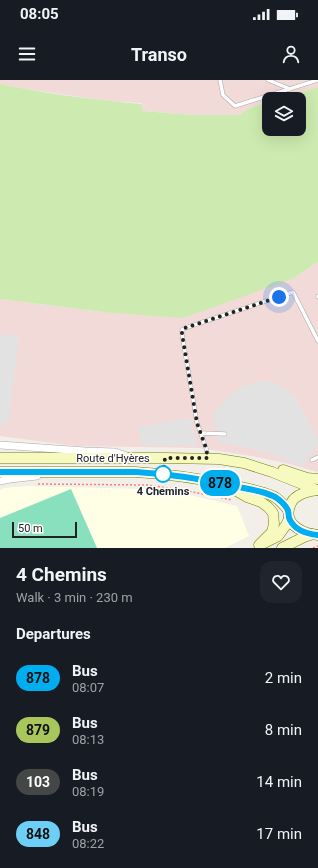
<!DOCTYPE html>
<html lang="en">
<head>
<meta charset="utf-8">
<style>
  :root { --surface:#171b24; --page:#20242c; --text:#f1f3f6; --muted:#9ea1a6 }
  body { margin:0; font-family:Roboto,sans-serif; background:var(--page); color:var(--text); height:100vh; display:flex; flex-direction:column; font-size:15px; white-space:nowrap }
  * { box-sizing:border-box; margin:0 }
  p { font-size:13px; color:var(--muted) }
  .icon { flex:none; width:22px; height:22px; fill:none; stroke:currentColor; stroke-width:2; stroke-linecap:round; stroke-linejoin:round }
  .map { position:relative; height:468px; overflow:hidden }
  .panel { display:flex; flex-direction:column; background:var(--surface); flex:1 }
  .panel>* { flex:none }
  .badge { padding:0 8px; border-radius:13px; font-size:14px; line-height:26px }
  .tools { position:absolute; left:262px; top:12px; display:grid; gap:8px }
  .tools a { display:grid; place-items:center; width:44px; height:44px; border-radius:8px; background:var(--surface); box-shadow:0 4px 16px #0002; font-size:20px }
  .scale { position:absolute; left:12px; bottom:10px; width:65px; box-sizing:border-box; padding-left:4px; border:2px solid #222; border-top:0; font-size:11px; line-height:14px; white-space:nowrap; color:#222; -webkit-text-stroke:3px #fff; paint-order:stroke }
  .you { position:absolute; width:20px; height:20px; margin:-10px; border:3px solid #fff; border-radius:50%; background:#1a73e8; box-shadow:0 0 0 6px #1a73e833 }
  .map>.badge { position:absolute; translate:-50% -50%; box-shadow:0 0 0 2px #fff }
  h2 { padding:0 16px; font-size:15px; line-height:36px }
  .round { display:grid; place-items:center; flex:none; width:42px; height:42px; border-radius:12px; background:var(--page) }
  .overview { display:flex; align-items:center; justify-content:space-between; height:68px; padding:0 16px }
  h1 { font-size:19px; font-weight:700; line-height:30px }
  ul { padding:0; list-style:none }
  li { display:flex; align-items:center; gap:12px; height:52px; padding:0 16px }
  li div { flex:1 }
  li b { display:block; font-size:15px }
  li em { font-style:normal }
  li .badge { min-width:44px; font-weight:700; text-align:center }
  .status { display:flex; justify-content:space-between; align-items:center; height:28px; padding:0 20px; background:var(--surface); direction:ltr }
  .status svg { height:11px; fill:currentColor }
  header { display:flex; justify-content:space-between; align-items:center; height:52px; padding:0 16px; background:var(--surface); font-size:18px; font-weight:700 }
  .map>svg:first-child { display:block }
  .commercial { fill:#f2dad9 }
  .education { fill:#ffffe5 }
  .grass { fill:#cdebb0 }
  .pitch { fill:#88e0be }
  .parking { fill:#e2e2e2 }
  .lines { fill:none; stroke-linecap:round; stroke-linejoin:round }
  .lane-casing { stroke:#a9a9a9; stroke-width:4.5 }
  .street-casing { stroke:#a9a9a9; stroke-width:8 }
  .secondary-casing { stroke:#707d05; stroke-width:11 }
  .path { stroke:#fa8072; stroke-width:1.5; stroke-dasharray:2 2; stroke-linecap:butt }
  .lane { stroke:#fff; stroke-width:3.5 }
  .street { stroke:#fff; stroke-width:7 }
  .secondary { stroke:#f7fabf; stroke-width:10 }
  .line-casing { stroke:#fff; stroke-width:9 }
  .line { stroke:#00aeef; stroke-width:6 }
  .walk { stroke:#222; stroke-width:4; stroke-dasharray:0 7.2 }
  .stop-dot { fill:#fff; stroke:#00aeef; stroke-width:2 }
  .labels { text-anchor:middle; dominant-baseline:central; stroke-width:3; stroke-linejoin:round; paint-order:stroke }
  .street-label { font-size:11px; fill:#222; stroke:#fff }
  .stop-label { font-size:11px; font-weight:bold; fill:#222; stroke:#fff }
</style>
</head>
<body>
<div class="status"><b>08:05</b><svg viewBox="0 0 49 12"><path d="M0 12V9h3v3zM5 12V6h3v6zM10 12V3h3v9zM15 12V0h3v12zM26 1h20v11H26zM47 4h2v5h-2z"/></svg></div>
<header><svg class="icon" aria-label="menu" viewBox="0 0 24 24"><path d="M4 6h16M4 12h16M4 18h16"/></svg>Transo<svg class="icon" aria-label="person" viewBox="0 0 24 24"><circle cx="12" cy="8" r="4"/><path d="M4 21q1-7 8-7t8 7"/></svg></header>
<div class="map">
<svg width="318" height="468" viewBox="0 0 318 468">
  <rect width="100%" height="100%" fill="#f2efe9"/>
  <g class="commercial">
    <polygon points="0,0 318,0 318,7 280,19 269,19 269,22 247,29 240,35 191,35 143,31 142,23 108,21 25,9 0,4"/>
    <polygon points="318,182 318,391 317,392 290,384 252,376 199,368 76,366 0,356 0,219 103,232 292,199"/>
  </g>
  <polygon class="education" points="27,406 144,409 186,414 237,426 249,456 225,468 0,468 0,410 4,408"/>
  <path class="grass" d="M0,4C47,14 95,20 142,24L143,31L191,35H240L247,29L269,22V49H299V19H280L318,7V182L292,199L183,238L103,232L0,219Z"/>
  <polygon class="pitch" points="71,409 97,468 0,468 0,438"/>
  <g class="parking">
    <polygon points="0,254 19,256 8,345 0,344"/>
    <polygon points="269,301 280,305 295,317 318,360 318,364 303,386 272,374 245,367 219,363 213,334 231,314 243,307 255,302"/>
    <polygon points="191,338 197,366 142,365 138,347"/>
  </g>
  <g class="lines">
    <g class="lane-casing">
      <g id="lane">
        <polyline points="220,0 223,15 235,26 318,0"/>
        <polyline points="268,0 290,9"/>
        <polyline points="318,216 318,217"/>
        <polyline points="201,353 225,354"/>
        <polyline points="208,377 206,368 197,343 182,254 182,250 185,248 293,212 318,261"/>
        <polyline points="312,380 318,377"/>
      </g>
    </g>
    <g class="street-casing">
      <g id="street">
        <polyline points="0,365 85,371 115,372 127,376"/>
        <polyline points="0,401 10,399 37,396"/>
      </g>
    </g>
    <g class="secondary-casing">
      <g id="secondary">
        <polyline points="0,378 165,378 219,379 244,383 272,392 317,410"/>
        <polyline points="283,390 307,398 318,399"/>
        <path d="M0,392H135C170,394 203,399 237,406C248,409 261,411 273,416C279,419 284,425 288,430"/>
        <polyline points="231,408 247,417 261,422 268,427 273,433 274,444 272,452 259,465"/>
        <path d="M318,410C310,411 301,413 295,418C291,421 290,425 289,429C285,446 305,454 318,455"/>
        <polyline points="264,463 278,456 286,445 289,439"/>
        <polyline points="282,468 304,457 313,454"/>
      </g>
    </g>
    <g class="path">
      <polyline points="38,404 147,405 183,410 232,420"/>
      <polyline points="313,468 318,466"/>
    </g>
    <use href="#lane" class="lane"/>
    <use href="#street" class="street"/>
    <use href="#secondary" class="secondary"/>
  </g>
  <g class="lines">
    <g class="line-casing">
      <path id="line" d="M0,392H136C170,394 204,399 238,407C249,409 263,411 273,416C278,418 287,426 288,431C289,434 288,437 290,440C295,450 307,454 318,455"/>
    </g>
    <use href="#line" class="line"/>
    <polyline class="walk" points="163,394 165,378 208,378 206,368 197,343 182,254 182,250 185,248 279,217"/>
  </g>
  <circle class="stop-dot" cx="163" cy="394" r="8"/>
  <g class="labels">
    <g class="street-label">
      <text x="113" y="378">Route d'Hyères</text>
    </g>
    <g class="stop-label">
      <text x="163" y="411">4 Chemins</text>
    </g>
  </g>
</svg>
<div class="tools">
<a><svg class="icon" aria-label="layers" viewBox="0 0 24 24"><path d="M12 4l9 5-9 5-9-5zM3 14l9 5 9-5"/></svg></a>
</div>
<div class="scale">50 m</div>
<div class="you" style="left:279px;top:217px"></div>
<b class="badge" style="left:220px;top:403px;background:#00aeef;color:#111">878</b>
</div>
<section class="panel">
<div class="overview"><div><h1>4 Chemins</h1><p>Walk · 3 min · 230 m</p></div><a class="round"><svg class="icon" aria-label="heart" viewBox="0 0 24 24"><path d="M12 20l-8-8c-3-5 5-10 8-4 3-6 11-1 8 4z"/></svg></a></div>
<h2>Departures</h2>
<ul>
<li><span class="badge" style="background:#00aeef;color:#111">878</span><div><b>Bus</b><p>08:07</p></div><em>2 min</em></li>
<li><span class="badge" style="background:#a8c65c;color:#111">879</span><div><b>Bus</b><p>08:13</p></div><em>8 min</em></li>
<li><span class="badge" style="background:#444746;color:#fff">103</span><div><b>Bus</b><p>08:19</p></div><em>14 min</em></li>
<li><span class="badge" style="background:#6ecff6;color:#111">848</span><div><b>Bus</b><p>08:22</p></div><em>17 min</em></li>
</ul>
</section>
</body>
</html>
